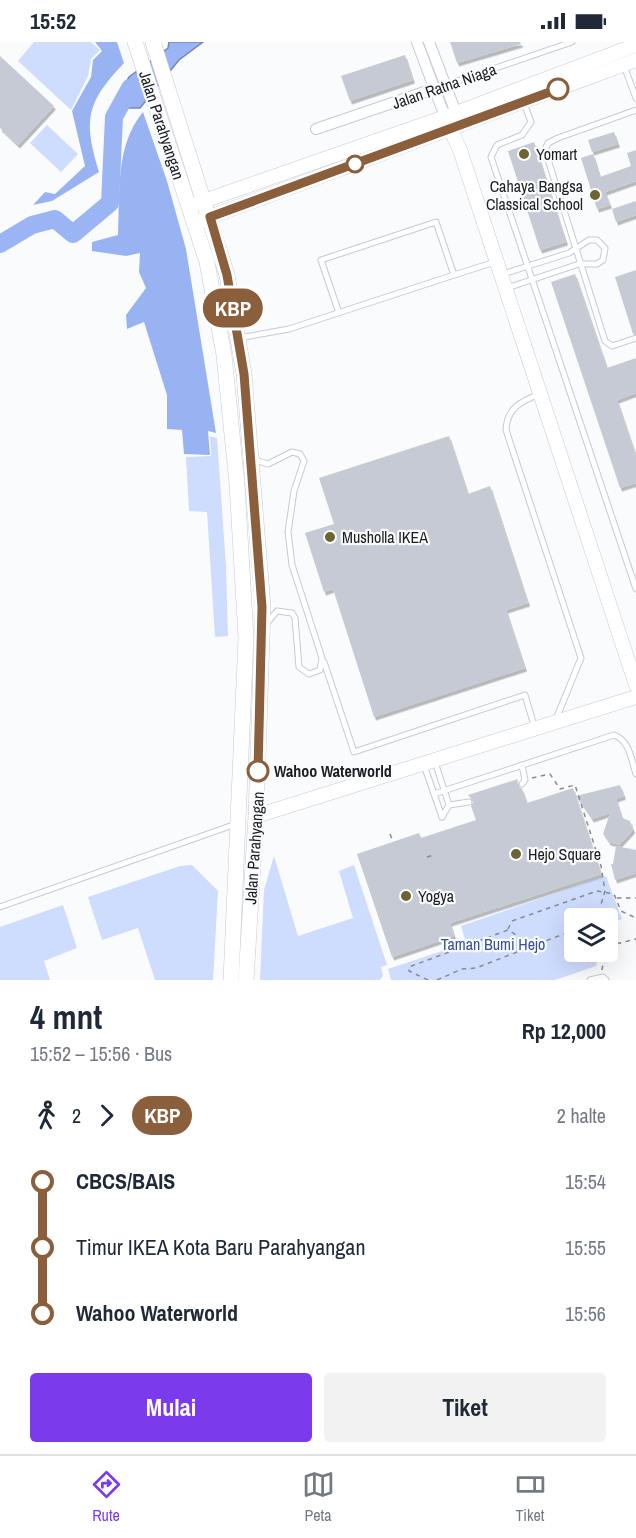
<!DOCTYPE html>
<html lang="id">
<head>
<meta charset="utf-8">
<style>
  :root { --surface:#fff; --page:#f2f2f3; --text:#1f2937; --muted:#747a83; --line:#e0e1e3; --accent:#7c3aed }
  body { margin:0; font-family:"Archivo Narrow",sans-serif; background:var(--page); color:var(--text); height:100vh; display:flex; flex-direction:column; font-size:22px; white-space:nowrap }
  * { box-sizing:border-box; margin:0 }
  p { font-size:20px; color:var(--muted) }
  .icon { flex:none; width:33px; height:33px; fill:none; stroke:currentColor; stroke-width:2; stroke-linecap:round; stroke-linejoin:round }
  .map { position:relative; height:938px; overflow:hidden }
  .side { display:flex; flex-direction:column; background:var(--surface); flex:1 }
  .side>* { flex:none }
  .badge { padding:0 12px; border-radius:20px; font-size:21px; line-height:39px }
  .buttons { position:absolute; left:564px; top:866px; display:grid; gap:12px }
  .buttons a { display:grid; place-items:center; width:54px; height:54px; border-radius:6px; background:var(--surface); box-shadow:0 6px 24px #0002; font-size:30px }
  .map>.badge { position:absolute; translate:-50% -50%; box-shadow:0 0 0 3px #fff }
  .legs { display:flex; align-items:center; gap:9px; height:66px; padding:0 30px; font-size:20px }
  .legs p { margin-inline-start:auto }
  .summary { display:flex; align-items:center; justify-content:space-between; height:102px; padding:0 30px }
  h1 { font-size:33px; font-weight:700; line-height:45px }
  .cta { display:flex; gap:12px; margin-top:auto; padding:12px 30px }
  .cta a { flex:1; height:69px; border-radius:6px; background:var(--accent); color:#fff; font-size:24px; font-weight:700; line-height:69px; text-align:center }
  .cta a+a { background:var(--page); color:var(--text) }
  ul { padding:0 30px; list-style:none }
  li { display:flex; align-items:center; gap:21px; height:66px; font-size:22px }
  li i { display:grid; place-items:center; width:9px; height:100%; margin:0 8px; background:currentColor }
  li i::after { content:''; width:15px; height:15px; margin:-8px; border:4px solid; border-radius:50%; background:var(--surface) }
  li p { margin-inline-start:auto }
  li:first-child i { background:linear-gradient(#0000 50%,currentColor 0) }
  li:last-child i { background:linear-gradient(currentColor 50%,#0000 0) }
  .status { display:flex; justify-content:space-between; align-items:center; height:42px; padding:0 30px; background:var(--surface); direction:ltr }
  .status svg { height:16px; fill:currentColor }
  .menu { display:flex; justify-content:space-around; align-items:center; height:84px; border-top:2px solid var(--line); background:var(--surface); font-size:16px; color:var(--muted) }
  .menu a { display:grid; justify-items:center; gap:3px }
  .menu .on { color:var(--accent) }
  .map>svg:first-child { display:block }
  .green { fill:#cedcfe }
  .forest { fill:#99b3f2 }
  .water { fill:#9bb4f4; stroke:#7587b5; stroke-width:1.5 }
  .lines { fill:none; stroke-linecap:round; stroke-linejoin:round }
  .river { stroke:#9bb4f4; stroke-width:18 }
  .building { fill:#c5cad4; filter:url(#shadow) }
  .service-casing { stroke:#c5cad5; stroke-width:7 }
  .minor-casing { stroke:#c5cad5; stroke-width:12 }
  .tertiary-casing { stroke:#c5cad5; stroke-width:15 }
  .secondary-casing { stroke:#c5cad5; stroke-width:16 }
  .path { stroke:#8a8b8e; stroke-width:1.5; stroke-dasharray:4.5 4.5; stroke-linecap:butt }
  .service { stroke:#fff; stroke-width:5 }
  .minor { stroke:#fff; stroke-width:10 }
  .tertiary { stroke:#fff; stroke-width:14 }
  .secondary { stroke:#fff; stroke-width:15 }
  .line-1-casing { stroke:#fff; stroke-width:14 }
  .line-1 { stroke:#8b5e3c; stroke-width:9 }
  .stop-1-dot { fill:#fff; stroke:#8b5e3c; stroke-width:3 }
  .poi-dot { fill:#6d6431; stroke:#fafbfd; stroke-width:2 }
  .labels { text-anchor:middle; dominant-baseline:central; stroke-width:4.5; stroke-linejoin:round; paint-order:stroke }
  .street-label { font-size:16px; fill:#1c1d21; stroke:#fafbfd }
  .poi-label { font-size:16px; fill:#1c1d21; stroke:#fafbfd; text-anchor:start }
  .stop-label { font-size:16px; font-weight:bold; fill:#1c1d21; stroke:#fafbfd; text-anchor:start }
  .park-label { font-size:16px; fill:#37509b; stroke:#fafbfd }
</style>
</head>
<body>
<div class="status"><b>15:52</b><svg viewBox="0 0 49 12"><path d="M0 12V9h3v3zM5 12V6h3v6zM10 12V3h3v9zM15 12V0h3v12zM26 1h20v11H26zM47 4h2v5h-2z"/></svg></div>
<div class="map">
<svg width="636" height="938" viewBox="0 0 636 938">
  <defs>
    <filter id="shadow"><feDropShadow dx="2" dy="3.5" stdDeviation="0" flood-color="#0004"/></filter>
  </defs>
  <rect width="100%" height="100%" fill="#fafbfd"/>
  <g class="green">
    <polygon points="34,0 91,0 100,8 91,17 88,34 71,68 18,19"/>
    <polygon points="47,83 78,112 61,130 30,101"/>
    <polygon points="210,394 217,396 226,524 228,594 215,595 207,470 189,469 186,415 211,414"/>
    <polygon points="274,814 298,894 353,876 339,829 354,823 387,923 381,925 383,934 380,938 260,938 264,848"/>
    <polygon points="192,823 218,849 213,938 155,938 138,886 102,898 88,855 180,824"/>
    <polygon points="606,834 622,877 608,882 608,876 574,876 574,909 599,909 596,924 555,938 391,938 388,927 466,901 461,884"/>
    <polygon points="63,863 77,906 44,919 50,938 0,938 0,885"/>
  </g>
  <g class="forest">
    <path d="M95,0H117L124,21C86,61 83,78 99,130L52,159L33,163L45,150L55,152L85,124L72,69L91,35L93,18L102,9Z"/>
    <path d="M143,70L167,139L186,207L216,391L208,389L210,413L184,412L182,388L167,387V353L144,280L127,287L126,273L146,246L139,230L140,211L126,214L92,209V200L118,193C120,150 115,104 143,70Z"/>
  </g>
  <polygon class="water" points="169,0 203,0 179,18 140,66 121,66 115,60 129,35 168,6"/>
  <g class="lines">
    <polyline class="river" points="0,202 32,183 55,177 73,192 110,161 114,75 130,46"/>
  </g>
  <g class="building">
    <polygon points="450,0 520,0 521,2 457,21"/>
    <polygon points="405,13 413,38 350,59 341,34"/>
    <polygon points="0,14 54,64 18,103 0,86"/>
    <polygon points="614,90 618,102 592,110 588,98"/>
    <polygon points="534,100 566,200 540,208 508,109"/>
    <polygon points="636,108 636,139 605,150 610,163 597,167 581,116 593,112 600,135 631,124 627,111"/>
    <polygon points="636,159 636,173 616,180 612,167"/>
    <polygon points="636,228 636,291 633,292 615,235"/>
    <polygon points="575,232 607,326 636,316 636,351 617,358 636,414 636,441 620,446 551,240"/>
    <polygon points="449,394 468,452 490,444 528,561 506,568 525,626 374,675 333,547 324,550 305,491 334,482 319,436"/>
    <polygon points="518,737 517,743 522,747 527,761 573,746 601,832 450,881 454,894 392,915 357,812 419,791 421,796 476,778 471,764 474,759 468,753"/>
    <polygon points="620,743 624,754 616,757 622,776 630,779 633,788 619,803 609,800 603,792 610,771 592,777 576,754"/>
    <polygon points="616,804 636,808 636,831 615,838 611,822 613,822"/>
  </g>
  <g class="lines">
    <g class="service-casing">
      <g id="service">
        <polyline points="624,24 636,56"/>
        <polyline points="446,43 572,0"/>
        <polyline points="524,61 531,80 522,93 497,103 491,115 636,547"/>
        <polyline points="636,68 558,96 548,101 545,108 605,299 612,304 636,296"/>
        <polyline points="503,232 569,211 589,198 597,198 605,206 603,218 597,222 579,222 507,246"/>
        <polyline points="454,233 495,220"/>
        <polyline points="239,296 289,287 454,233 436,180 321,218 339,271"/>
        <path d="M540,352C521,359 507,366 506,388L581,616L556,677"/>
        <polyline points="255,418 268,422 292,410 300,412 304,419 294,449 288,490 292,523 322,616 320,628 309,632 299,625 295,576 292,571 277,569 267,581"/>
        <polyline points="324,620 354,710 525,653 535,687"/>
        <polyline points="435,720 449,763 442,775"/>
        <polyline points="424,723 442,775"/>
        <polyline points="522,723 525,738 522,742"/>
        <path d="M434,752L614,693C630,699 631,717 636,732"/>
        <polyline points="449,763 469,760"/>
        <polyline points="0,865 236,782"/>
        <polyline points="590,938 603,935 606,938"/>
      </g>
    </g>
    <g class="minor-casing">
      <g id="minor">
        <polyline points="417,0 445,75"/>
        <polyline points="429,0 456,71"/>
        <polyline points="316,87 433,47"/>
      </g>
    </g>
    <g class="tertiary-casing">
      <g id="tertiary">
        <polyline points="445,75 460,108 636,643"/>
        <polyline points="195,162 456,71 636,3"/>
        <polyline points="199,179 636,18"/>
        <polyline points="256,774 636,655"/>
      </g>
    </g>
    <g class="secondary-casing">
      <g id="secondary">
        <polyline points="135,0 207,220 224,313 237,442 246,596 231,938"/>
        <polyline points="153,0 227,233 244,332 263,565 256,774 246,938"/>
      </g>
    </g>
    <g class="path">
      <polyline points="532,736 550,732 560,747 575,743 601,824 605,849 597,876"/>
      <polyline points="390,792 393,800"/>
      <polyline points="427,815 434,813"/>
      <polyline points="617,856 636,856"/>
      <polyline points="605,876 621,869 636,876"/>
      <polyline points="508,887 512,879 597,849 614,852 621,869"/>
      <polyline points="608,904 636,897"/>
      <polyline points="602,928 605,909"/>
      <polyline points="428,938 409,929 409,925 508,888 531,902 538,903"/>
      <polyline points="437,938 462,927 476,926 574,888"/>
    </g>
    <use href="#service" class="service"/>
    <use href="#minor" class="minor"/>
    <use href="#tertiary" class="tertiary"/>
    <use href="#secondary" class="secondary"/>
  </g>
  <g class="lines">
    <g class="line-1-casing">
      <polyline id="line-1" points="258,729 262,565 244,332 227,233 210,175 558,47"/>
    </g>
    <use href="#line-1" class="line-1"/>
  </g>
  <g class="stop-1-dot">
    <circle cx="558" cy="47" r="10"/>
    <circle cx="355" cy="122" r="8"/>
    <circle cx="258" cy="729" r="10"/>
  </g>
  <g class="poi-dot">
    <circle cx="524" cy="112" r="6"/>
    <circle cx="595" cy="153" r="6"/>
    <circle cx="330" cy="495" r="6"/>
    <circle cx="516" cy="812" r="6"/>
    <circle cx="406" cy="854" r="6"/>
  </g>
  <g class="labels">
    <g class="street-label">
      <text transform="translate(444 44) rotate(-19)">Jalan Ratna Niaga</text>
      <text transform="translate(162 83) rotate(72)">Jalan Parahyangan</text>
      <text transform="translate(254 806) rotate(-86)">Jalan Parahyangan</text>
    </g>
    <g class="poi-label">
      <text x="536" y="112">Yomart</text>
      <text x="583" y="144" text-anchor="end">Cahaya Bangsa<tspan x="583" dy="18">Classical School</tspan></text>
      <text x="342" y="495">Musholla IKEA</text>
      <text x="528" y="812">Hejo Square</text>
      <text x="418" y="854">Yogya</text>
    </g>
    <g class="stop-label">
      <text x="274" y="729">Wahoo Waterworld</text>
    </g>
    <g class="park-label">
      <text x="493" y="902">Taman Bumi Hejo</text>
    </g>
  </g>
</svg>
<div class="buttons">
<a><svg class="icon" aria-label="layers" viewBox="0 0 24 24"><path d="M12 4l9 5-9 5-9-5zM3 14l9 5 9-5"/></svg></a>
</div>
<b class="badge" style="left:233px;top:266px;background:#8b5e3c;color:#fff">KBP</b>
</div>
<section class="side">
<div class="summary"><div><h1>4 mnt</h1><p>15:52 – 15:56 · Bus</p></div><b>Rp 12,000</b></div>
<div class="legs"><svg class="icon" aria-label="walk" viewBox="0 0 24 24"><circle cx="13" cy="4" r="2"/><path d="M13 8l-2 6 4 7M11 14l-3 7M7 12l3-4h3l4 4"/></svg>2<svg class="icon" aria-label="forward" viewBox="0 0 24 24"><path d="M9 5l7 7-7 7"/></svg><b class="badge" style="background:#8b5e3c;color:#fff">KBP</b><p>2 halte</p></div>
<ul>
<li><i style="color:#8b5e3c"></i><b>CBCS/BAIS</b><p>15:54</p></li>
<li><i style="color:#8b5e3c"></i><span>Timur IKEA Kota Baru Parahyangan</span><p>15:55</p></li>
<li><i style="color:#8b5e3c"></i><b>Wahoo Waterworld</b><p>15:56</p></li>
</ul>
<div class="cta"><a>Mulai</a><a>Tiket</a></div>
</section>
<nav class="menu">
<a class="on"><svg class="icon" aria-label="directions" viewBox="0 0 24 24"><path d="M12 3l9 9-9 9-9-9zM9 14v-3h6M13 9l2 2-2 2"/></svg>Rute</a>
<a><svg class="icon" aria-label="map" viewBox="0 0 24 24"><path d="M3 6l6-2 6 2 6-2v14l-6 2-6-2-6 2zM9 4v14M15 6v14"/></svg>Peta</a>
<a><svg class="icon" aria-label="tickets" viewBox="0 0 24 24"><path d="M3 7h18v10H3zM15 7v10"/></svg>Tiket</a>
</nav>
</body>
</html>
